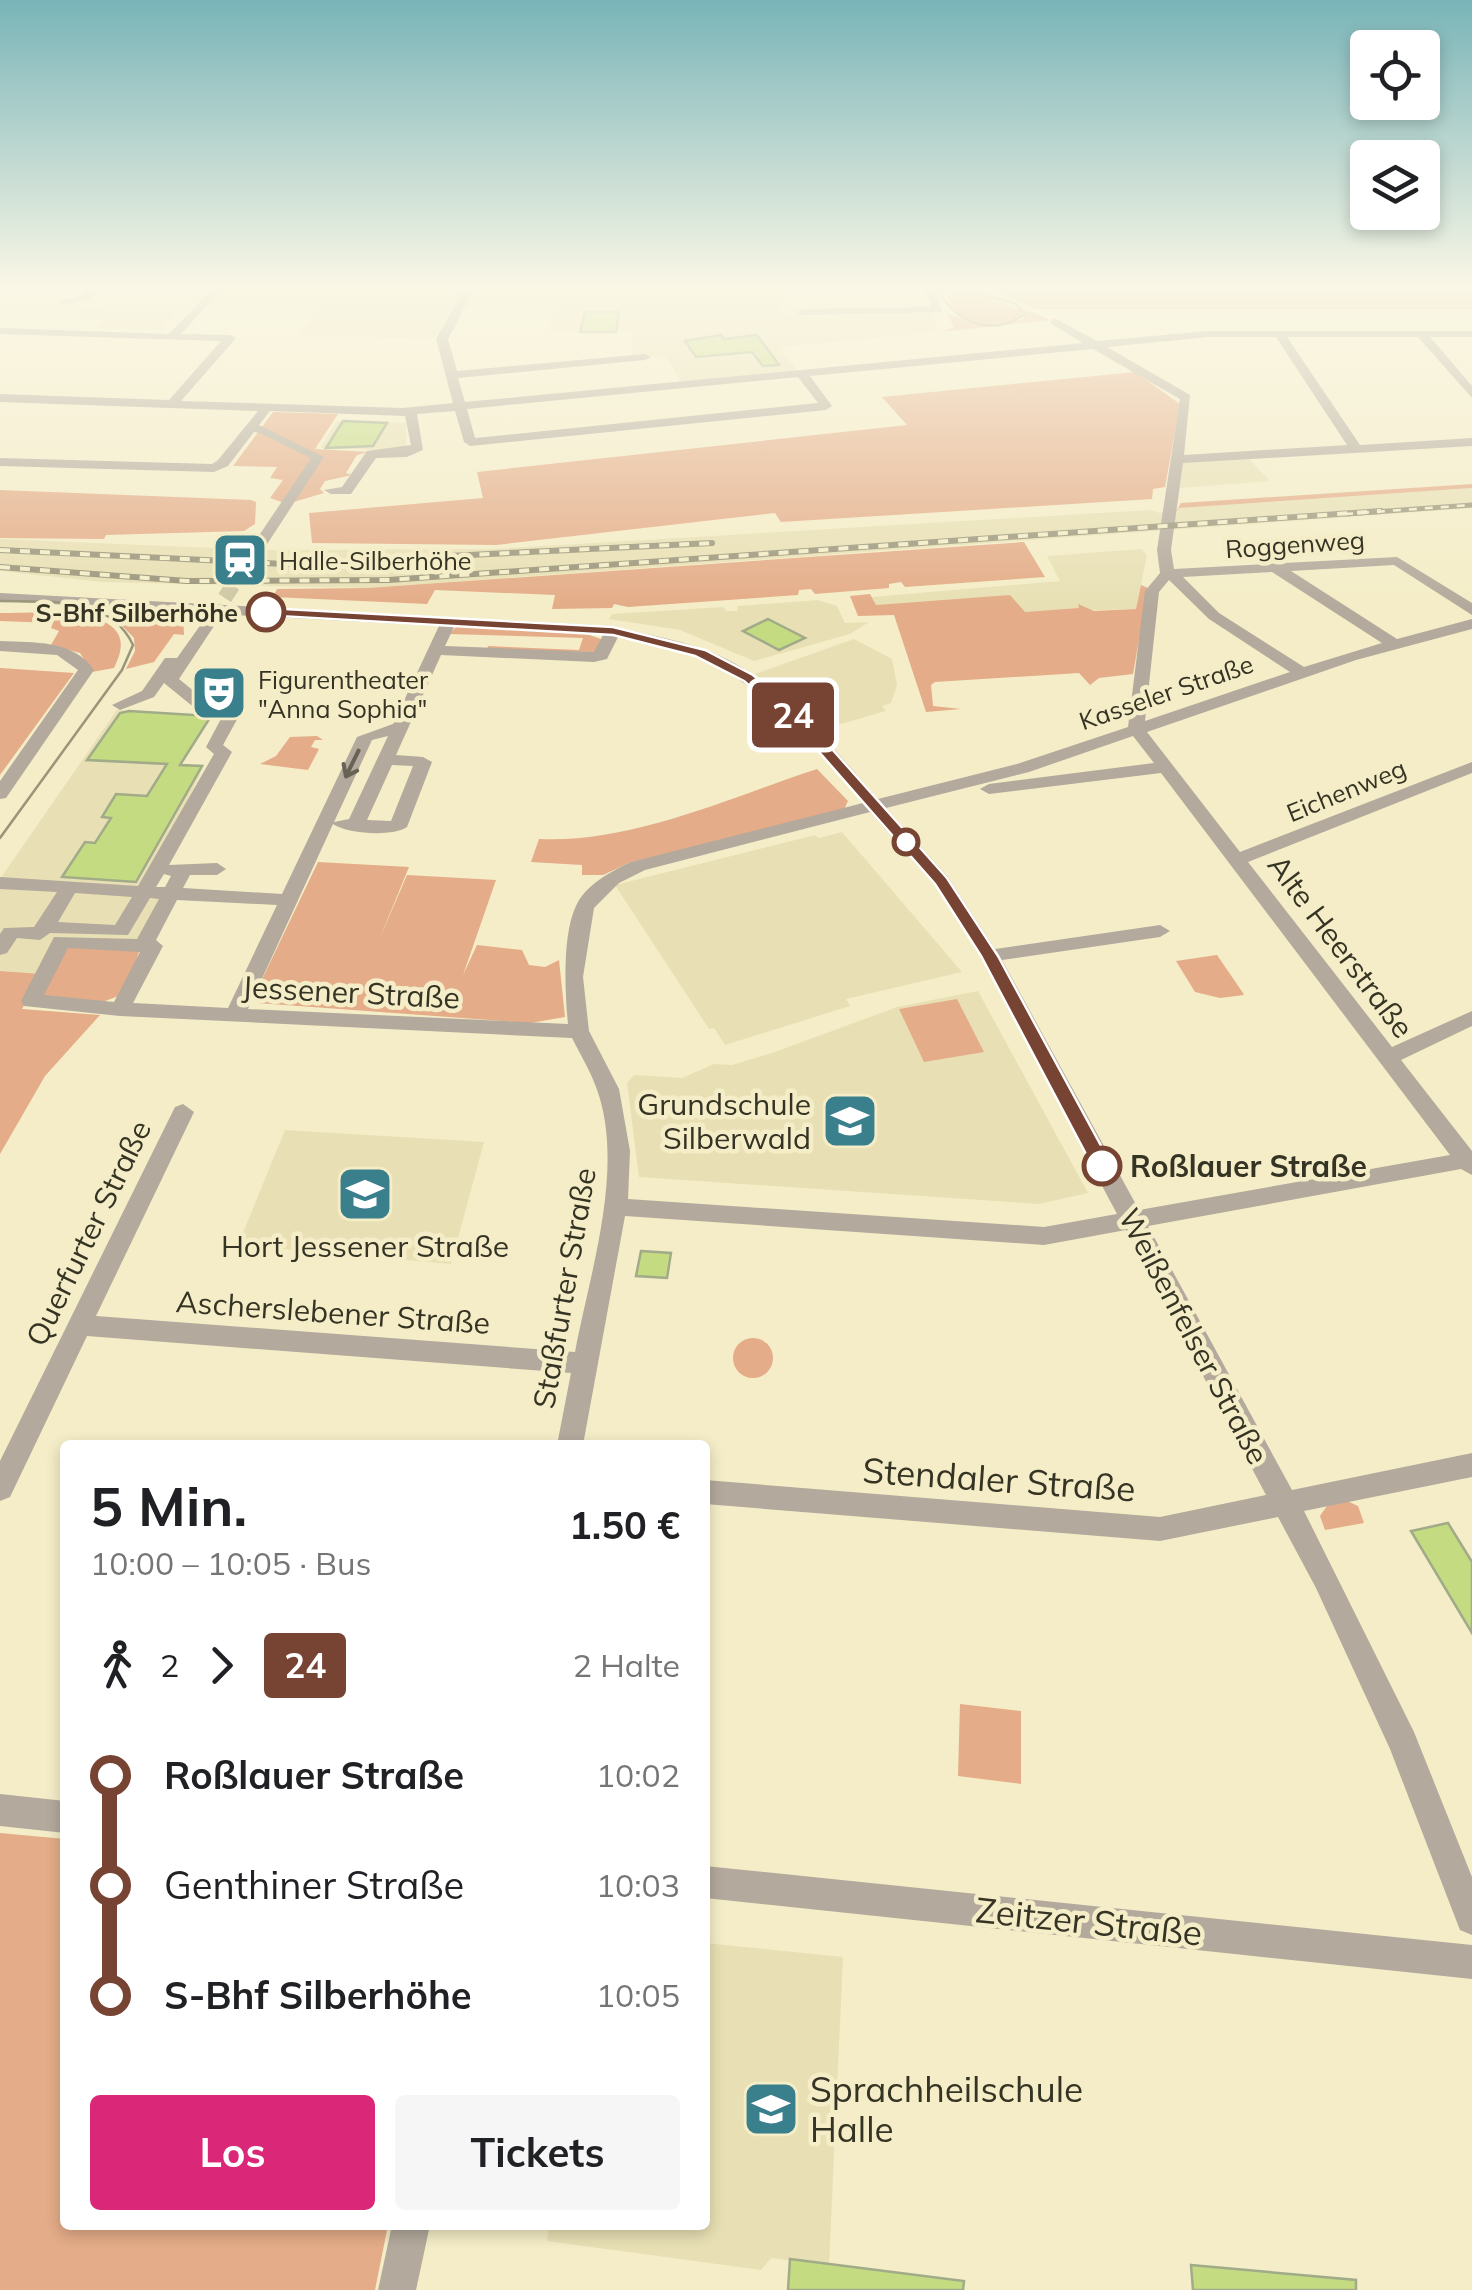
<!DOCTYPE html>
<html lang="de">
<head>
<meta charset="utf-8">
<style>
  :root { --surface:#fff; --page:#f6f6f6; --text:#202124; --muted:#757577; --accent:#db2777 }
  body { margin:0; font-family:Mulish,sans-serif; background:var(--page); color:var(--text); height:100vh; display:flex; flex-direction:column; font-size:38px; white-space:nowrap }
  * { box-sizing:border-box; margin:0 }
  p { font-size:32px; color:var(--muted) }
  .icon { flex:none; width:55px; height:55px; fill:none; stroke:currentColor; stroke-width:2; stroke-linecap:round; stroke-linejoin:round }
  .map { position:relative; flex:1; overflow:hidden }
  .side { position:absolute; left:60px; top:1440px; width:650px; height:790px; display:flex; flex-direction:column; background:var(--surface); border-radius:10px; box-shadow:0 5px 15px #0003 }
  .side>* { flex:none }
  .badge { padding:0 20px; border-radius:8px; font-size:35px; line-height:65px }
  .fabs { position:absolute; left:1350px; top:30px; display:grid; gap:20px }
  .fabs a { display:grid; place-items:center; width:90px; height:90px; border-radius:10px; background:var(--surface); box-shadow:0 5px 15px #0003; font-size:50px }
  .map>.badge { position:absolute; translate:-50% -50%; box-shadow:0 0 0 5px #fff }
  .legs { display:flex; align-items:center; gap:15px; height:110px; padding:0 30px; font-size:32px }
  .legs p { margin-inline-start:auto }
  .head { display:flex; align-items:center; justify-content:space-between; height:170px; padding:0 30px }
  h1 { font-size:55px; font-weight:700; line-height:75px }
  .primary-button { display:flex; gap:20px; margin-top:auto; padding:20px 30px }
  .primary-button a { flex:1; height:115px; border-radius:10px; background:var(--accent); color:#fff; font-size:40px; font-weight:700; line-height:115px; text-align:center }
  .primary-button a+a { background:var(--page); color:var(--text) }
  ul { padding:0 30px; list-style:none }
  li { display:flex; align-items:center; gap:35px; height:110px; font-size:38px }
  li i { display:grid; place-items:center; width:15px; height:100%; margin:0 12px; background:currentColor }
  li i::after { content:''; width:25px; height:25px; margin:-12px; border:8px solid; border-radius:50%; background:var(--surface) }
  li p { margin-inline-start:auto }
  li:first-child i { background:linear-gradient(#0000 50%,currentColor 0) }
  li:last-child i { background:linear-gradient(currentColor 50%,#0000 0) }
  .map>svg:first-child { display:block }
  .built { fill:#e8e0b4 }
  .green { fill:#e4ac88 }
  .building { fill:#c4db81; stroke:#a1ab89; stroke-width:2.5 }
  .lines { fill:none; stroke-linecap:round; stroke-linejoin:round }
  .minor-tunnel { stroke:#cec8a6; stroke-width:15; stroke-dasharray:15 8; stroke-linecap:butt }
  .minor { fill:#b3a99c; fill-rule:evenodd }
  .tram { stroke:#9a957a; stroke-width:2.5 }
  .rail-far1-casing { stroke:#9a957a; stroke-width:5 }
  .rail-casing { stroke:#9a957a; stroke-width:6 }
  .rail-far1 { stroke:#f4edc7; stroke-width:2.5; stroke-dasharray:8; stroke-linecap:butt }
  .rail { stroke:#f4edc7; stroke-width:4; stroke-dasharray:10; stroke-linecap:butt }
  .oneway { stroke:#676254 }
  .line-1 { fill:#774332; stroke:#fff; stroke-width:2.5 }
  .stop-1-dot { fill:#fff; stroke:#774332; stroke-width:5 }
  .labels { text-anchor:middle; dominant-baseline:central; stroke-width:9; stroke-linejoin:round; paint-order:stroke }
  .far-street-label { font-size:25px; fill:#353324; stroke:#f4edc7 }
  .far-poi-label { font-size:25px; fill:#353324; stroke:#f4edc7; text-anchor:start }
  .far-stop-label { font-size:25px; font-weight:bold; fill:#353324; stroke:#f4edc7; text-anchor:end }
  .street-label { font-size:30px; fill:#353324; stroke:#f4edc7 }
  .poi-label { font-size:30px; fill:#353324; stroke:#f4edc7; text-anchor:end }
  .stop-label { font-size:30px; font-weight:bold; fill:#353324; stroke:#f4edc7; text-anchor:start }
  .near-street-label { font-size:35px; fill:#353324; stroke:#f4edc7 }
  .near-poi-label { font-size:35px; fill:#353324; stroke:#f4edc7; text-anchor:start }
</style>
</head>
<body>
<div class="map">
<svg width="1472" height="2290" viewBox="0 0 1472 2290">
  <rect width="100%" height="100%" fill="#f4edc7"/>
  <g class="built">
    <polygon points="224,289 463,289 436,336 428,339 298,335 318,307 209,304"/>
    <polygon points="476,289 779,289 782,315 835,318 835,313 933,312 940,332 779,347 800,374 683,385 666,357 632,356 633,332 549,332 554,307 464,307"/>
    <polygon points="80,310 176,313 177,313 162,330 153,330 97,328 104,318 73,317"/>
    <polygon points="337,421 406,423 406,447 404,451 320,448"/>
    <polygon points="1247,457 1270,481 1180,488 1183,461"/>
    <polygon points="1472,488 1472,508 367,588 103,582 0,571 0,539 263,550 492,549 1151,510 1160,513 1179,508"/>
    <polygon points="1141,549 1147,555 1136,609 1024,612 875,605 872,597 1060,581 1047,556"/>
    <polygon points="818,600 837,606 845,623 869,622 850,634 754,661 680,630 609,619 612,614 723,607 726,611 738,611 737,606"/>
    <polygon points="854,639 892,659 897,685 891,703 882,706 886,711 820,730 755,674"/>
    <polygon points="117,710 212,715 181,764 204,766 144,891 172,894 143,946 42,974 0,971 0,879"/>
    <polygon points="842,832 962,972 846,999 850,1006 725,1045 714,1028 709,1029 615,885 815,835 819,838"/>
    <polygon points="978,991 1088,1193 1039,1204 639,1177 627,1083 634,1075 682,1078 714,1064 732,1065 775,1052 897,1007"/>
    <polygon points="285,1130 484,1142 451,1264 238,1245"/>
    <polygon points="705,1943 843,1957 829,2265 771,2258 761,2270 547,2241 549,2225 705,2225"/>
  </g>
  <g class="green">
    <polygon points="954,289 1023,310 1021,317 1004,324 1023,319 1026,309 1050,320 940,332 954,328 947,313 974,323 958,316 947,297"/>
    <polygon points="991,289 1472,289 1472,309 1036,309"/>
    <polygon points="1135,372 1180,404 1165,487 1153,489 1152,499 781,522 775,513 496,545 312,543 309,513 483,498 477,472 907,425 882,397"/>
    <polygon points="273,412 338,414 315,449 369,452 357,455 346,473 352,475 325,481 320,489 324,493 287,504 270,498 283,480 270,478 277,467 233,466"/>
    <polygon points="1472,484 1472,488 1179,508 1176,512 1181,503"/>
    <polygon points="0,490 251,500 256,502 255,524 244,531 106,535 104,539 0,538"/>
    <polygon points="1024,542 1045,577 905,587 901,582 889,584 889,588 815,594 811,589 799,590 798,595 628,607 614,604 612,608 552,609 555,595 435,590 427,604 273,597 277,589 367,588"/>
    <polygon points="1141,585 1148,588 1133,674 1099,678 1090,685 1079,673 935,682 931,685 933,706 961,709 926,712 894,615 858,616 850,596 870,594 876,605 1010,595 1025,612 1079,608 1078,604 1094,611 1136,609"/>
    <path d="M0,613C36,614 150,601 114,668L92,672L80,653L51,645L59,631L51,628L53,623L0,621Z"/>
    <polygon points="110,613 183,613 184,635 174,634 154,662 126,669 135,651 134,638"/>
    <polygon points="456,627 583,633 601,639 596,652 487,650 488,646 579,650 583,638 449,634"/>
    <polygon points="0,668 74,673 0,775"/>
    <polygon points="317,736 323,740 315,740 311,747 319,749 308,770 260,764 276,756 290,737"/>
    <path d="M817,769L848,801L842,814L631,862L603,875H582V865L531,862L539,839C633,843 728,798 817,769Z"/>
    <polygon points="318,862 409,867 379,940 407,875 496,880 463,975 477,945 522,950 529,965 545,967 559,960 565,1017 530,1023 258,1003 256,992"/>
    <polygon points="70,946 133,948 139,952 124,994 97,1004 44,996 41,986 62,950"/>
    <polygon points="1217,955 1243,993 1244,995 1220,998 1195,992 1176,961"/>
    <polygon points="0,971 42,974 22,1009 100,1015 45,1076 0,1154"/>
    <polygon points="957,999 984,1052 924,1062 899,1009"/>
    <circle cx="753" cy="1358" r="20"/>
    <polygon points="1345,1500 1358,1506 1364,1523 1325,1530 1320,1516 1329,1503"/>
    <polygon points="960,1704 1021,1711 1021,1784 958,1776"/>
    <polygon points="0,1833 65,1839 65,2225 388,2225 375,2290 0,2290"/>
  </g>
  <g class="building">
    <polygon points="585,312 619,312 616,332 580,332"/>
    <polygon points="721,335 724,339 757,335 779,365 763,366 752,352 696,357 685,341"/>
    <polygon points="343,421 387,423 373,446 326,448"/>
    <polygon points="768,619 805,638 779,650 743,631"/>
    <polygon points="129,711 211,716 180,765 202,766 136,882 62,877 85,842 95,843 111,818 102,817 116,794 147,796 167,764 87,760 120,713"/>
    <polygon points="641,1251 671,1253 667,1278 636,1276"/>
    <polygon points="1448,1523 1472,1562 1472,1633 1411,1531"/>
    <polygon points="790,2259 964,2281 963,2290 788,2290"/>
    <polygon points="1191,2265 1356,2280 1356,2290 1193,2290"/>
  </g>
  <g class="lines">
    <polyline class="minor-tunnel" points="212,617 255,552"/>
    <g class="minor">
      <polygon points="88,289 99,289 90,299 62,305 57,302 82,295"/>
      <path d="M212,289H222L181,334L230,335L236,338L181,401L403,408L453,403L436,339L464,289H474L448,339L457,371L645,354L651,357L645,360L458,378L465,402L1083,343L1050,323L1054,318L1097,341L1209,331H1472V337H1430L1472,386V398L1418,337H1287L1360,445L1472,438V446L1183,463L1171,550L1174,569L1397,557L1472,603V615L1394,565L1291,571L1397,639L1472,619V629L1356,660L1147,732L1240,852L1472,762V773L1248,862L1392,1047L1472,1011V1026L1401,1060L1472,1151V1175L1461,1169L1148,1226L1292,1490L1472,1453V1477L1304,1511L1414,1732L1472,1877V1935L1460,1930L1390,1749L1316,1588L1278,1517L1160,1541L705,1504V1480L1160,1517L1266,1495L1126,1230L1044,1245L625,1216L583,1445H557L571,1373L87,1336L10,1497L0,1501V1461L175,1107L183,1104L194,1112L96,1316L575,1352C590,1272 626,1166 596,1087C590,1070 580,1054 572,1038L120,1016L24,1006L21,1001L54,937L137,939L159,899L150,898L128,935L50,933L40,940L17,938L7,953L0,955V934L4,928L34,927L57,892L0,889V877L138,886L214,754L206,747L223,715L196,709L164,683L154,697L120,710L112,705L142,691L165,658H177L209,613L0,601V593L613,626C643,634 675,639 703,649C778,676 828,743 878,799L1017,764L1128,727L1145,591L1160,573L1157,550L1180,399L1093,349L810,376L832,406L826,410L470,446L464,442L455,411L417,414L423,450L407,457L376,458L351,494H331L324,490L342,487L367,451L411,445L405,416L270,411L259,425L324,457L260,555L255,556L248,552L311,458L260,433L254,432L228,466L214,472L0,466V458L212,464L218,460L258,411L0,402V394L169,400L221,341L0,334V328L169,334ZM1209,337H1276L1347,445L1184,455L1190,395L1107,347ZM798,377L818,403L475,438L467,409ZM1272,572L1382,643L1304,667L1219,613L1183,577ZM1169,580L1209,619L1290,672L1145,721L1159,592ZM216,614L439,626L393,724L357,737L282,894L183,888L190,875H217L226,869L217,863L169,865L232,752L223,745L240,714L228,704L206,701L179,679L220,617ZM454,627L603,635L594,652L445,646ZM618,637C643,643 670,647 694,656C766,684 813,747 863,803L631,862C612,871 585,885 576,906C562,935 565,993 568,1024L248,1009L333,824C347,834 393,837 407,827L432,762L423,757L396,755L441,655L594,662L607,659ZM388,736L349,819L334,822L372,740ZM1133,736L1154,763L989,784L980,789L989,794L1161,773L1450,1155L1139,1210L1002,960L1160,937L1170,931L1160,925L995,949L948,877L886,808L1029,772ZM392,765L413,766L391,821L367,820ZM870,812L934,884L980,956L1117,1214L1044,1227L628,1199L630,1151L619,1089L589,1031L583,977L594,908L619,883L645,870ZM164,874L171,876L165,887H156ZM75,893L132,897L115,925L58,922ZM177,900L277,905L228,1008L133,1003L163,946L156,940ZM68,948L140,952L114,1002L44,995Z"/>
      <polygon points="925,289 935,289 942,312 802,315 797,312 802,309 931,307"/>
      <path d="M0,641C34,643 73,639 94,670L6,798L0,799V781L78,670L57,655L0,651Z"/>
      <polygon points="0,1794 65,1801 65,1833 0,1826"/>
      <polygon points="705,1866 1472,1945 1472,1979 705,1898"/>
      <polygon points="392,2225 430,2225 416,2290 378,2290"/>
    </g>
    <g class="tram">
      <path d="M937,289C956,322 990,338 1025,314L1015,303L956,289"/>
      <path d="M0,601C47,602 110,595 133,645L122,670L0,838"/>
    </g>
    <g class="rail-far1-casing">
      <polyline id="rail-far1" points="1345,514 1472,505"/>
    </g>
    <g class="rail-casing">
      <g id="rail">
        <polyline points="0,550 284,564 712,543"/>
        <polyline points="0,567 187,581 389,580 1381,511"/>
      </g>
    </g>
    <use href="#rail-far1" class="rail-far1"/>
    <use href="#rail" class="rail"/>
  </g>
  <defs><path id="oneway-shaft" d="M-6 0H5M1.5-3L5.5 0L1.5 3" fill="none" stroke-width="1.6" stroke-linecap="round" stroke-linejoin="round" transform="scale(2.5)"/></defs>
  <use class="oneway" href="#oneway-shaft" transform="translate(352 764) rotate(116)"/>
  <linearGradient id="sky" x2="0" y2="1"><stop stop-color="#79b4b8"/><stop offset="0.47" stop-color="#faf7e6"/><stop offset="1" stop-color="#faf7e6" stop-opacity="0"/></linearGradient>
  <rect width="1472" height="609" fill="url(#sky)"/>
  <polygon class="line-1" points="266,608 613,627 705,650 753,675 807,721 947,878 998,956 1112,1166 1109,1171 1095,1171 981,956 935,884 797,727 744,681 695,656 613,635 261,615"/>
  <defs>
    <g id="station-square" transform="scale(2.875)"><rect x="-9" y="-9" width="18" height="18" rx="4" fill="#3a7f8c" stroke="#f4edc7"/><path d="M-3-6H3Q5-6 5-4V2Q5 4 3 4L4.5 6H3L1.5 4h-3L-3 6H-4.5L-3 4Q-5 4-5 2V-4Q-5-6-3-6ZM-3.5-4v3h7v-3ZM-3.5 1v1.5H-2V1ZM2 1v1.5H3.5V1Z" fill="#fff"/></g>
    <g id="theatre-square" transform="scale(2.875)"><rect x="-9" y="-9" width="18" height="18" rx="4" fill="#3a7f8c" stroke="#f4edc7"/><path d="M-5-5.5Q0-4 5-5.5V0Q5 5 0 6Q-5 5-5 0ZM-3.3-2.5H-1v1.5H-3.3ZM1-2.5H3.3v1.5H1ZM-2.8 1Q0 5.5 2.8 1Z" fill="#fff"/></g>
    <g id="school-square" transform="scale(2.875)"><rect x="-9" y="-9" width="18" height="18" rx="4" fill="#3a7f8c" stroke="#f4edc7"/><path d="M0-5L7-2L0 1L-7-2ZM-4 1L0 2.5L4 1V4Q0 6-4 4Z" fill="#fff"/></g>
  </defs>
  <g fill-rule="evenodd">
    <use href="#station-square" x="240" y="560"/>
    <use href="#theatre-square" x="219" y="693"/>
    <use href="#school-square" x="850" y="1121"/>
    <use href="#school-square" x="365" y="1194"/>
    <use href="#school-square" x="771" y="2109"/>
  </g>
  <g class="stop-1-dot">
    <circle cx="266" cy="612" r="18"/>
    <circle cx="906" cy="842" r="12"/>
    <circle cx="1102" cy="1166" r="18"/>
  </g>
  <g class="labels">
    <g class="far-street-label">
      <text transform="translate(1295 544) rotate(-4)">Roggenweg</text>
      <text transform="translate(1166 692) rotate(-19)">Kasseler Straße</text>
      <text transform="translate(1346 790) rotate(-22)">Eichenweg</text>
    </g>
    <g class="far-poi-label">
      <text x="279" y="560">Halle-Silberhöhe</text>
      <text x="258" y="679">Figurentheater<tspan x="258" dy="29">"Anna Sophia"</tspan></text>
    </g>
    <g class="far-stop-label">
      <text x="238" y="612">S-Bhf Silberhöhe</text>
    </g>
    <g class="street-label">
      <text transform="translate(1341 946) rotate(53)">Alte Heerstraße</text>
      <text transform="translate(351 992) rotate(3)">Jessener Straße</text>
      <text transform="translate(88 1233) rotate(-64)">Querfurter Straße</text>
      <text transform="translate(564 1288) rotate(-80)">Staßfurter Straße</text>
      <text transform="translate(333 1312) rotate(4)">Ascherslebener Straße</text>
      <text transform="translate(1194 1336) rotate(62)">Weißenfelser Straße</text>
    </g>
    <g class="poi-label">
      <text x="811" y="1104">Grundschule<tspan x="811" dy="34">Silberwald</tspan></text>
      <text x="365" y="1246" text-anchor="middle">Hort Jessener Straße</text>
    </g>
    <g class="stop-label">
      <text x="1130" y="1166">Roßlauer Straße</text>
    </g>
    <g class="near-street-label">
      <text transform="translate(999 1479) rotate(4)">Stendaler Straße</text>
      <text transform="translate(1089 1921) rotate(6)">Zeitzer Straße</text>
    </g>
    <g class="near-poi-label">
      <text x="810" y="2089">Sprachheilschule<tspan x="810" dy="40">Halle</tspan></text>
    </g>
  </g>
</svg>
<div class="fabs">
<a><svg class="icon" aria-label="locate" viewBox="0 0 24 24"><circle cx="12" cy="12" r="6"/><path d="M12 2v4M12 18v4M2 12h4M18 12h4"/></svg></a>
<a><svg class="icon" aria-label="layers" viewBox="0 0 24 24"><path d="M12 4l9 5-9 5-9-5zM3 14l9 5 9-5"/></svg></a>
</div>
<b class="badge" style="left:793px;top:715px;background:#774332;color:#fff">24</b>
<section class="side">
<div class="head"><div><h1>5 Min.</h1><p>10:00 – 10:05 · Bus</p></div><b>1.50 €</b></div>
<div class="legs"><svg class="icon" aria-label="walk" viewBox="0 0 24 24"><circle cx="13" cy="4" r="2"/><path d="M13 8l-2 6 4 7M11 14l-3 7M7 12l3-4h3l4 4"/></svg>2<svg class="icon" aria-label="forward" viewBox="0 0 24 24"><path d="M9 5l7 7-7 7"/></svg><b class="badge" style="background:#774332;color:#fff">24</b><p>2 Halte</p></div>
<ul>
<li><i style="color:#774332"></i><b>Roßlauer Straße</b><p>10:02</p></li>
<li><i style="color:#774332"></i><span>Genthiner Straße</span><p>10:03</p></li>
<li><i style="color:#774332"></i><b>S-Bhf Silberhöhe</b><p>10:05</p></li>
</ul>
<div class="primary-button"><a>Los</a><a>Tickets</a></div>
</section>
</div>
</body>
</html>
